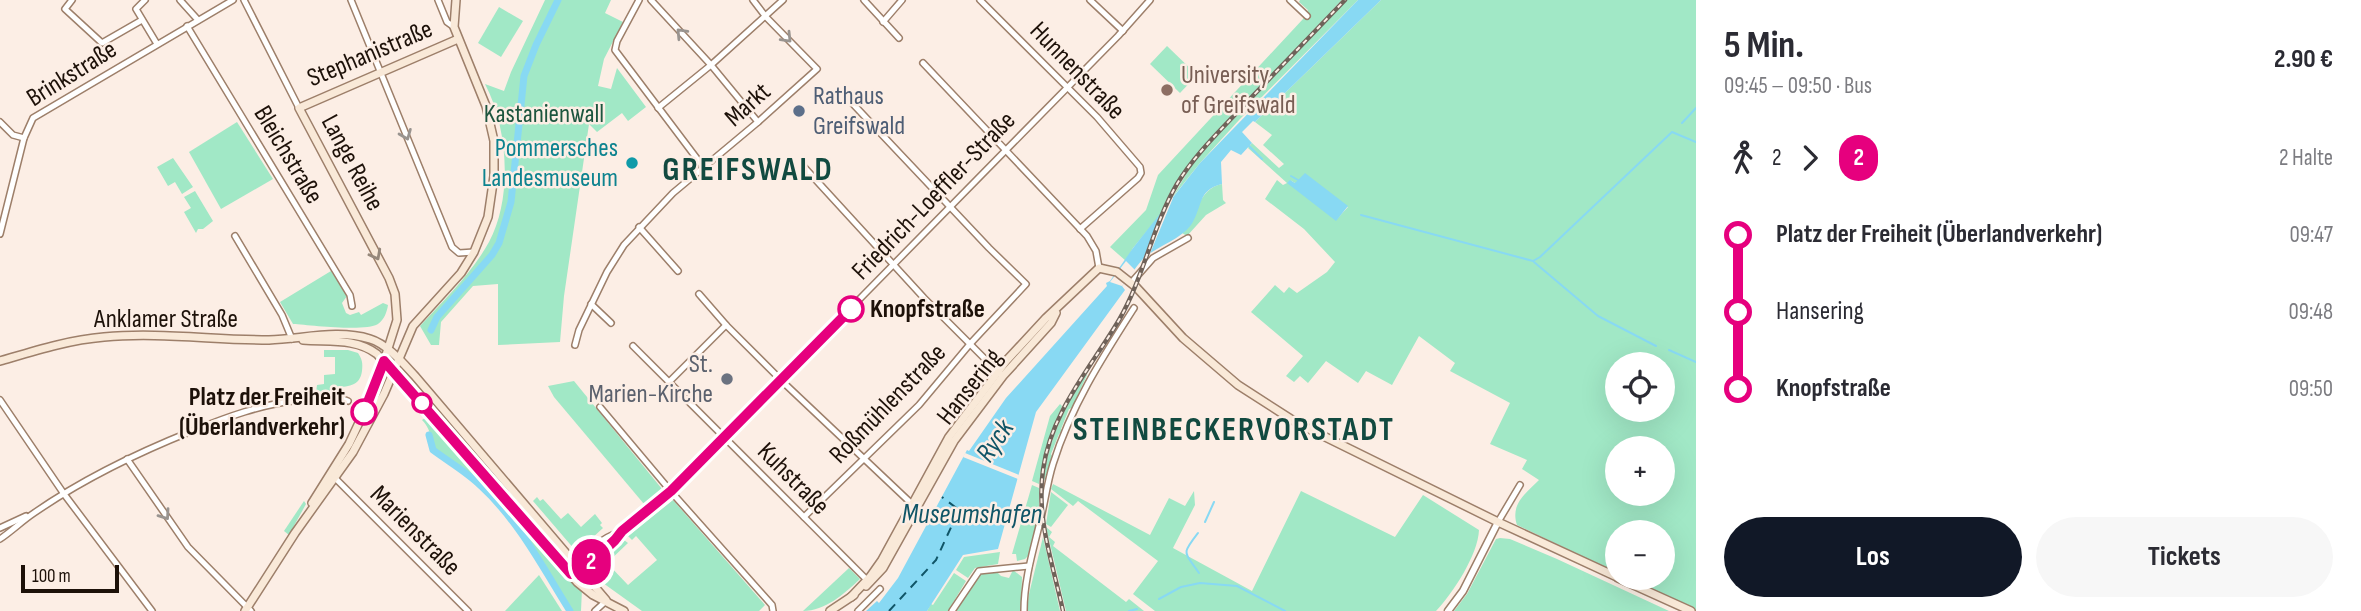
<!DOCTYPE html>
<html lang="de">
<head>
<meta charset="utf-8">
<style>
  :root { --surface:#fff; --page:#f7f7f7; --text:#2b2b33; --muted:#7c7c81; --accent:#111827 }
  body { margin:0; font-family:"Sofia Sans Condensed",sans-serif; background:var(--page); color:var(--text); height:100vh; display:flex; flex-direction:column; font-size:26px; white-space:nowrap }
  * { box-sizing:border-box; margin:0 }
  p { font-size:23px; color:var(--muted) }
  .icon { flex:none; width:38px; height:38px; fill:none; stroke:currentColor; stroke-width:2; stroke-linecap:round; stroke-linejoin:round }
  .map { position:relative; flex:1; overflow:hidden }
  .details { display:flex; flex-direction:column; background:var(--surface); width:665px }
  .details>* { flex:none }
  .badge { padding:0 14px; border-radius:23px; font-size:24px; line-height:46px }
  .buttons { position:absolute; left:1605px; top:352px; display:grid; gap:14px }
  .buttons a { display:grid; place-items:center; width:70px; height:70px; border-radius:50%; background:var(--surface); box-shadow:0 7px 28px #0002; font-size:35px }
  .scale { position:absolute; left:21px; bottom:18px; width:98px; box-sizing:border-box; padding-left:7px; border:4px solid #1d1109; border-top:0; font-size:19px; line-height:24px; white-space:nowrap; color:#1d1109; -webkit-text-stroke:5px #fceee5; paint-order:stroke }
  .map>.badge { position:absolute; translate:-50% -50%; box-shadow:0 0 0 4px #fff }
  .legs { display:flex; align-items:center; gap:10px; height:77px; padding:0 28px; font-size:23px }
  .legs p { margin-inline-start:auto }
  .summary { display:flex; align-items:center; justify-content:space-between; height:119px; padding:0 28px }
  h1 { font-size:38px; font-weight:700; line-height:52px }
  .action { display:flex; gap:14px; margin-top:auto; padding:14px 28px }
  .action a { flex:1; height:80px; border-radius:42px; background:var(--accent); color:#fff; font-size:28px; font-weight:700; line-height:80px; text-align:center }
  .action a+a { background:var(--page); color:var(--text) }
  ul { padding:0 28px; list-style:none }
  li { display:flex; align-items:center; gap:24px; height:77px; font-size:26px }
  li i { display:grid; place-items:center; width:10px; height:100%; margin:0 9px; background:currentColor }
  li i::after { content:''; width:18px; height:18px; margin:-9px; border:5px solid; border-radius:50%; background:var(--surface) }
  li p { margin-inline-start:auto }
  li:first-child i { background:linear-gradient(#0000 50%,currentColor 0) }
  li:last-child i { background:linear-gradient(currentColor 50%,#0000 0) }
  main { display:flex; flex:1; min-height:0 }
  .map>svg:first-child { display:block }
  .green { fill:#a1e8c6; fill-rule:evenodd }
  .water { fill:#88d9f3 }
  .pier { fill:#fceee5 }
  .lines { fill:none; stroke-linecap:round; stroke-linejoin:round }
  .stream { stroke:#88d9f3; stroke-width:2 }
  .canal { stroke:#88d9f3; stroke-width:7 }
  .ferry { stroke:#105567; stroke-width:2; stroke-dasharray:9 7; stroke-linecap:butt }
  .minor-casing { stroke:#9d7f6a; stroke-width:8 }
  .tertiary-casing { stroke:#9d7f6a; stroke-width:9 }
  .secondary-casing { stroke:#9d7f6a; stroke-width:10 }
  .minor { stroke:#fff; stroke-width:5 }
  .tertiary { stroke:#fff; stroke-width:6 }
  .secondary { stroke:#f9e9d8; stroke-width:7 }
  .rail-casing { stroke:#6f6259; stroke-width:4.5 }
  .rail { stroke:#fceee5; stroke-width:2; stroke-dasharray:5; stroke-linecap:butt }
  .oneway { stroke:#999490 }
  .oneway2 { stroke:#96887b }
  .line-1-casing { stroke:#fff; stroke-width:16 }
  .line-1 { stroke:#e6007e; stroke-width:10 }
  .education-dot { fill:#8d6e63; stroke:#fceee5; stroke-width:2.5 }
  .service-dot { fill:#5c6f8a; stroke:#fceee5; stroke-width:2.5 }
  .culture-dot { fill:#0f9aa8; stroke:#fceee5; stroke-width:2.5 }
  .stop-1-dot { fill:#fff; stroke:#e6007e; stroke-width:3.5 }
  .worship-dot { fill:#6b7280; stroke:#fceee5; stroke-width:2.5 }
  .labels { text-anchor:middle; dominant-baseline:central; stroke-width:5; stroke-linejoin:round; paint-order:stroke }
  .street-label { font-size:26px; fill:#1d1109; stroke:#fceee5 }
  .education-label { font-size:26px; fill:#785e54; stroke:#fceee5; text-anchor:start }
  .service-label { font-size:26px; fill:#4e5e75; stroke:#fceee5; text-anchor:start }
  .park-label { font-size:26px; fill:#1d553e; stroke:#fceee5 }
  .culture-label { font-size:26px; fill:#0d838f; stroke:#fceee5; text-anchor:end }
  .stop-label { font-size:26px; font-weight:bold; fill:#1d1109; stroke:#fceee5; text-anchor:start }
  .worship-label { font-size:26px; fill:#5b616d; stroke:#fceee5; text-anchor:end }
  .water-label { font-size:28px; font-style:italic; fill:#105567; stroke:#fceee5 }
  .district-label { font-size:33px; font-weight:bold; letter-spacing:2px; fill:#124a40; stroke:#fceee5 }
</style>
</head>
<body>
<main>
<div class="map">
<svg width="1696" height="611" viewBox="0 0 1696 611">
  <rect width="100%" height="100%" fill="#fceee5"/>
  <g class="green">
    <path d="M545,0H611L605,13L623,22L604,59L598,86L611,89L617,68L646,107L628,121L622,113L597,132L589,124L564,296L560,342L498,345V284L473,286L441,322L439,345H431L420,326C445,299 472,273 489,242C513,198 508,127 485,84L504,91L511,72Z"/>
    <polygon points="1300,0 1342,0 1224,124 1189,164 1177,183 1161,214 1133,248 1126,261 1110,247 1146,210 1158,175 1303,19 1308,10 1299,2"/>
    <polygon points="1347,0 1358,0 1240,119 1200,163 1172,198 1191,166 1213,140"/>
    <path d="M1381,0H1696V610L1628,578H1662V532H1617V573L1517,525C1510,504 1526,493 1539,480L1522,469L1527,460L1490,444L1510,403L1450,371L1455,363L1419,336L1392,385L1366,371L1358,383L1326,361L1308,383L1300,376L1294,382L1286,376L1303,356L1251,312L1275,285L1284,293L1289,287L1297,293L1327,272L1335,262L1304,229L1265,199L1277,180L1283,185L1287,183L1248,148L1252,143L1279,168L1284,164L1263,145L1272,135L1255,122ZM1290,180L1295,183L1348,207L1336,220ZM1617,364H1662V410H1617ZM1617,448H1662V494H1617Z"/>
    <polygon points="499,7 523,21 501,57 478,43"/>
    <polygon points="1167,46 1197,75 1180,93 1150,64"/>
    <polygon points="237,122 273,179 221,209 189,152"/>
    <polygon points="173,158 193,187 182,194 175,182 168,186 157,167"/>
    <path d="M1222,184L1223,200L1226,203L1206,215L1187,236L1182,233C1200,215 1196,190 1222,184Z"/>
    <polygon points="195,191 213,221 203,229 198,229 196,233 184,212 191,208 184,197"/>
    <path d="M331,271L347,296L342,303L346,313L350,315L359,312L361,315L383,303L388,305C387,312 384,320 378,324C365,332 310,325 293,324L280,302Z"/>
    <path d="M324,350H348L358,353C362,359 363,363 362,371C360,387 347,386 334,388V391L316,393L317,385L324,384V375L335,374V357H324Z"/>
    <path d="M1085,374L1087,375L1072,408L1069,409L1061,429L1063,431L1059,434L1051,454L1052,456L1043,484C1047,443 1064,409 1085,374Z"/>
    <polygon points="574,381 662,489 644,504 554,397 548,386"/>
    <polygon points="413,386 502,484 568,564 411,388"/>
    <polygon points="1060,404 1062,406 1046,448 1039,484 1032,481 1050,416"/>
    <path d="M425,418L444,440L454,446L582,589L581,611H573L524,535L487,489L437,451C428,440 434,433 422,420Z"/>
    <path d="M1053,484L1150,535L1169,498L1185,506L1194,491L1195,505L1173,548L1252,591L1301,491L1395,537L1423,495L1479,530C1478,555 1453,593 1436,611H1155L1133,594L1158,561L1078,501L1073,506L1051,489Z"/>
    <polygon points="1032,485 1039,488 1039,514 1030,554 1025,559 1017,561 1016,554 1012,554"/>
    <polygon points="1051,492 1068,505 1051,527 1046,524"/>
    <polygon points="537,497 540,501 543,499 561,519 568,513 581,527 595,514 602,523 600,525 603,528 578,551 575,550 533,501"/>
    <polygon points="673,500 765,605 759,611 642,611 596,578 594,575 595,568 624,540 628,543 607,563 628,585 657,560 636,536 632,540 628,536"/>
    <polygon points="304,501 306,504 289,535 284,531"/>
    <polygon points="1046,527 1052,532 1049,537 1055,542 1053,546 1126,602 1129,599 1144,611 1066,611"/>
    <polygon points="1043,537 1060,611 1027,611 1029,594"/>
    <polygon points="1500,538 1510,539 1557,559 1669,611 1454,611 1467,594 1496,539"/>
    <polygon points="1000,552 998,564 975,568 968,578 956,570 964,557"/>
    <path d="M849,568L860,579C844,594 825,611 803,611Z"/>
    <polygon points="1013,570 1022,577 1021,611 955,611 976,578 981,574 997,572 1001,576 1009,578"/>
    <polygon points="954,573 966,581 948,611 927,611 931,604 933,605"/>
    <polygon points="539,575 562,611 505,611"/>
  </g>
  <g class="water">
    <path d="M1358,0H1381L1255,122L1253,121L1242,132L1252,143L1241,155L1231,150L1221,162L1222,184C1197,190 1203,207 1191,225C1179,241 1156,246 1142,260C1135,268 1129,278 1122,286L1125,290L1036,412L998,549L963,555L927,611H866L877,601L879,603L898,578L967,450L969,451L1006,398L1107,286L1106,283L1110,281L1133,248L1200,163Z"/>
    <polygon points="1305,173 1348,206 1336,221 1287,183 1290,180 1295,183"/>
  </g>
  <g class="pier">
    <polygon points="1169,197 1173,198 1149,256 1142,262"/>
    <polygon points="1126,261 1135,270 1122,286 1110,282"/>
    <polygon points="965,453 1019,475 1018,479 963,457"/>
  </g>
  <g class="lines">
    <g class="stream">
      <polyline points="1682,123 1696,108"/>
      <polyline points="1248,145 1262,159"/>
      <polyline points="1291,176 1298,180"/>
      <polyline points="1361,215 1533,261 1540,257 1672,132 1696,142"/>
      <polyline points="1534,262 1598,316 1656,346"/>
      <polyline points="1669,350 1696,362"/>
      <polyline points="1205,522 1214,502"/>
      <path d="M1198,533C1181,555 1184,551 1199,573"/>
      <polyline points="1159,599 1181,587 1200,583 1237,586 1285,611"/>
      <polyline points="1129,611 1137,609"/>
    </g>
    <g class="canal">
      <polyline points="431,330 437,317 492,255 499,243 511,202 524,76 536,45 558,0"/>
      <path d="M429,435L433,450C449,462 467,472 481,486C519,521 543,568 570,611"/>
    </g>
    <polyline class="ferry" points="889,611 936,560 959,510 942,497"/>
    <g class="minor-casing">
      <g id="minor">
        <polyline points="72,0 65,9 102,43 142,20"/>
        <polyline points="145,0 136,9 157,44"/>
        <polyline points="180,0 198,20"/>
        <polyline points="244,0 299,108"/>
        <polyline points="351,0 452,247 459,253 474,252"/>
        <polyline points="438,0 447,22 454,27"/>
        <polyline points="639,0 617,41 615,50 704,168"/>
        <polyline points="651,0 711,65 758,122"/>
        <polyline points="864,0 899,38"/>
        <polyline points="980,0 1097,117 1140,167 1141,173 1138,178 1080,229"/>
        <polyline points="1090,0 1123,31"/>
        <polyline points="1290,0 1307,16"/>
        <polyline points="883,22 902,0"/>
        <polyline points="187,26 350,295 352,306"/>
        <polyline points="923,63 1087,236 1096,251 1099,268"/>
        <polyline points="658,108 711,65 783,0"/>
        <polyline points="0,122 13,135 24,138"/>
        <polyline points="804,167 924,298 1000,374"/>
        <polyline points="639,227 678,271"/>
        <polyline points="0,234 24,138 33,118 233,0"/>
        <polyline points="235,236 282,315 292,339"/>
        <polyline points="1131,283 1153,258 1188,238"/>
        <polyline points="699,294 726,325 785,384 913,505"/>
        <polyline points="591,304 611,323"/>
        <polyline points="575,345 579,330 607,272 624,245 673,193 758,122 817,69 766,17 753,0"/>
        <polyline points="633,346 867,580"/>
        <polyline points="669,382 726,325"/>
        <polyline points="0,400 64,494 152,611"/>
        <polyline points="600,407 674,495 772,605 773,611"/>
        <polyline points="127,459 188,547 251,611"/>
        <polyline points="333,476 468,611"/>
        <polyline points="804,517 919,405 970,344 1026,284 989,248 853,104"/>
        <polyline points="1498,522 1520,485"/>
        <polyline points="0,528 26,516"/>
        <path d="M0,539C12,531 22,521 34,513C83,479 137,453 192,431C227,417 262,404 300,400C317,398 333,394 348,401"/>
        <path d="M571,574C593,569 608,544 624,529C639,516 656,504 671,491L1118,36L1150,0"/>
        <path d="M571,574C579,555 603,537 622,531"/>
        <polyline points="595,611 606,601"/>
        <polyline points="858,611 880,589"/>
        <polyline points="952,611 979,571 1029,566"/>
        <path d="M1024,611C1024,580 1033,551 1040,522C1045,502 1047,483 1053,464C1071,406 1102,358 1134,308"/>
      </g>
    </g>
    <g class="tertiary-casing">
      <polyline id="tertiary" points="1448,611 1463,591 1498,522"/>
    </g>
    <g class="secondary-casing">
      <g id="secondary">
        <path d="M303,340C329,342 356,338 377,354L577,582L593,595L624,611"/>
        <path d="M0,361C34,351 68,340 104,337C158,332 214,340 269,340C302,339 338,329 370,339C387,344 403,363 415,376L606,600"/>
        <polyline points="312,503 349,444 364,412 384,361 397,320 395,294 389,278 299,108 458,39"/>
        <polyline points="1618,578 1691,611"/>
        <polyline points="866,586 883,568 954,441 1003,376 1051,323 1056,313"/>
        <polyline points="851,597 870,577 882,560 949,437 1007,360 1046,318 1099,268 1117,272 1136,287 1183,338 1238,385 1297,423 1498,522 1617,577"/>
        <polyline points="245,611 295,533 353,452 384,394 413,326 461,273 474,252 488,217 494,176 494,141 486,106 454,27 456,0"/>
        <polyline points="830,611 854,595"/>
      </g>
    </g>
    <use href="#minor" class="minor"/>
    <use href="#tertiary" class="tertiary"/>
    <use href="#secondary" class="secondary"/>
    <g class="rail-casing">
      <path id="rail" d="M1063,611C1053,564 1036,519 1043,470C1051,412 1090,369 1119,320C1144,277 1152,227 1177,184C1195,154 1222,129 1246,103C1279,69 1312,34 1345,0"/>
    </g>
    <use href="#rail" class="rail"/>
  </g>
  <defs><path id="oneway-chevron" d="M-2-3.5L2.5 0L-2 3.5" fill="none" stroke-width="1.6" stroke-linecap="round" stroke-linejoin="round" transform="scale(1.75)"/></defs>
  <g class="oneway">
    <use href="#oneway-chevron" transform="translate(681 33) rotate(-133)"/>
    <use href="#oneway-chevron" transform="translate(787 38) rotate(46)"/>
    <use href="#oneway-chevron" transform="translate(406 135) rotate(68)"/>
    <use href="#oneway-chevron" transform="translate(165 515) rotate(55)"/>
  </g>
  <use class="oneway2" href="#oneway-chevron" transform="translate(376 255) rotate(62)"/>
  <g class="lines">
    <g class="line-1-casing">
      <polyline id="line-1" points="364,412 384,361 571,574 581,572 615,540 622,531 671,491 851,309"/>
    </g>
    <use href="#line-1" class="line-1"/>
  </g>
  <circle class="education-dot" cx="1167" cy="90" r="7"/>
  <circle class="service-dot" cx="799" cy="111" r="7"/>
  <circle class="culture-dot" cx="632" cy="163" r="7"/>
  <g class="stop-1-dot">
    <circle cx="851" cy="309" r="12"/>
    <circle cx="422" cy="403" r="9"/>
    <circle cx="364" cy="412" r="12"/>
  </g>
  <circle class="worship-dot" cx="727" cy="379" r="7"/>
  <g class="labels">
    <g class="street-label">
      <text transform="translate(370 54) rotate(-23)">Stephanistraße</text>
      <text transform="translate(1077 71) rotate(46)">Hunnenstraße</text>
      <text transform="translate(72 74) rotate(-32)">Brinkstraße</text>
      <text transform="translate(748 105) rotate(-42)">Markt</text>
      <text transform="translate(288 155) rotate(59)">Bleichstraße</text>
      <text transform="translate(352 163) rotate(62)">Lange Reihe</text>
      <text transform="translate(934 196) rotate(-46)">Friedrich-Loeffler-Straße</text>
      <text x="166" y="319">Anklamer Straße</text>
      <text transform="translate(970 387) rotate(-52)">Hansering</text>
      <text transform="translate(888 404) rotate(-46)">Roßmühlenstraße</text>
      <text transform="translate(793 479) rotate(45)">Kuhstraße</text>
      <text transform="translate(415 531) rotate(45)">Marienstraße</text>
    </g>
    <g class="education-label">
      <text x="1181" y="75">University<tspan x="1181" dy="30">of Greifswald</tspan></text>
    </g>
    <g class="service-label">
      <text x="813" y="96">Rathaus<tspan x="813" dy="30">Greifswald</tspan></text>
    </g>
    <g class="park-label">
      <text x="544" y="114">Kastanienwall</text>
    </g>
    <g class="culture-label">
      <text x="618" y="148">Pommersches<tspan x="618" dy="30">Landesmuseum</tspan></text>
    </g>
    <g class="stop-label">
      <text x="870" y="309">Knopfstraße</text>
      <text x="345" y="397" text-anchor="end">Platz der Freiheit<tspan x="345" dy="30">(Überlandverkehr)</tspan></text>
    </g>
    <g class="worship-label">
      <text x="713" y="364">St.<tspan x="713" dy="30">Marien-Kirche</tspan></text>
    </g>
    <g class="water-label">
      <text transform="translate(995 441) rotate(-56)">Ryck</text>
      <text x="972" y="514">Museumshafen</text>
    </g>
    <g class="district-label">
      <text x="748" y="170">GREIFSWALD</text>
      <text x="1234" y="430">STEINBECKERVORSTADT</text>
    </g>
  </g>
</svg>
<div class="buttons">
<a><svg class="icon" aria-label="locate" viewBox="0 0 24 24"><circle cx="12" cy="12" r="6"/><path d="M12 2v4M12 18v4M2 12h4M18 12h4"/></svg></a>
<a>+</a>
<a>−</a>
</div>
<div class="scale">100 m</div>
<b class="badge" style="left:591px;top:562px;background:#e6007e;color:#fff">2</b>
</div>
<section class="details">
<div class="summary"><div><h1>5 Min.</h1><p>09:45 – 09:50 · Bus</p></div><b>2.90 €</b></div>
<div class="legs"><svg class="icon" aria-label="walk" viewBox="0 0 24 24"><circle cx="13" cy="4" r="2"/><path d="M13 8l-2 6 4 7M11 14l-3 7M7 12l3-4h3l4 4"/></svg>2<svg class="icon" aria-label="forward" viewBox="0 0 24 24"><path d="M9 5l7 7-7 7"/></svg><b class="badge" style="background:#e6007e;color:#fff">2</b><p>2 Halte</p></div>
<ul>
<li><i style="color:#e6007e"></i><b>Platz der Freiheit (Überlandverkehr)</b><p>09:47</p></li>
<li><i style="color:#e6007e"></i><span>Hansering</span><p>09:48</p></li>
<li><i style="color:#e6007e"></i><b>Knopfstraße</b><p>09:50</p></li>
</ul>
<div class="action"><a>Los</a><a>Tickets</a></div>
</section>
</main>
</body>
</html>
